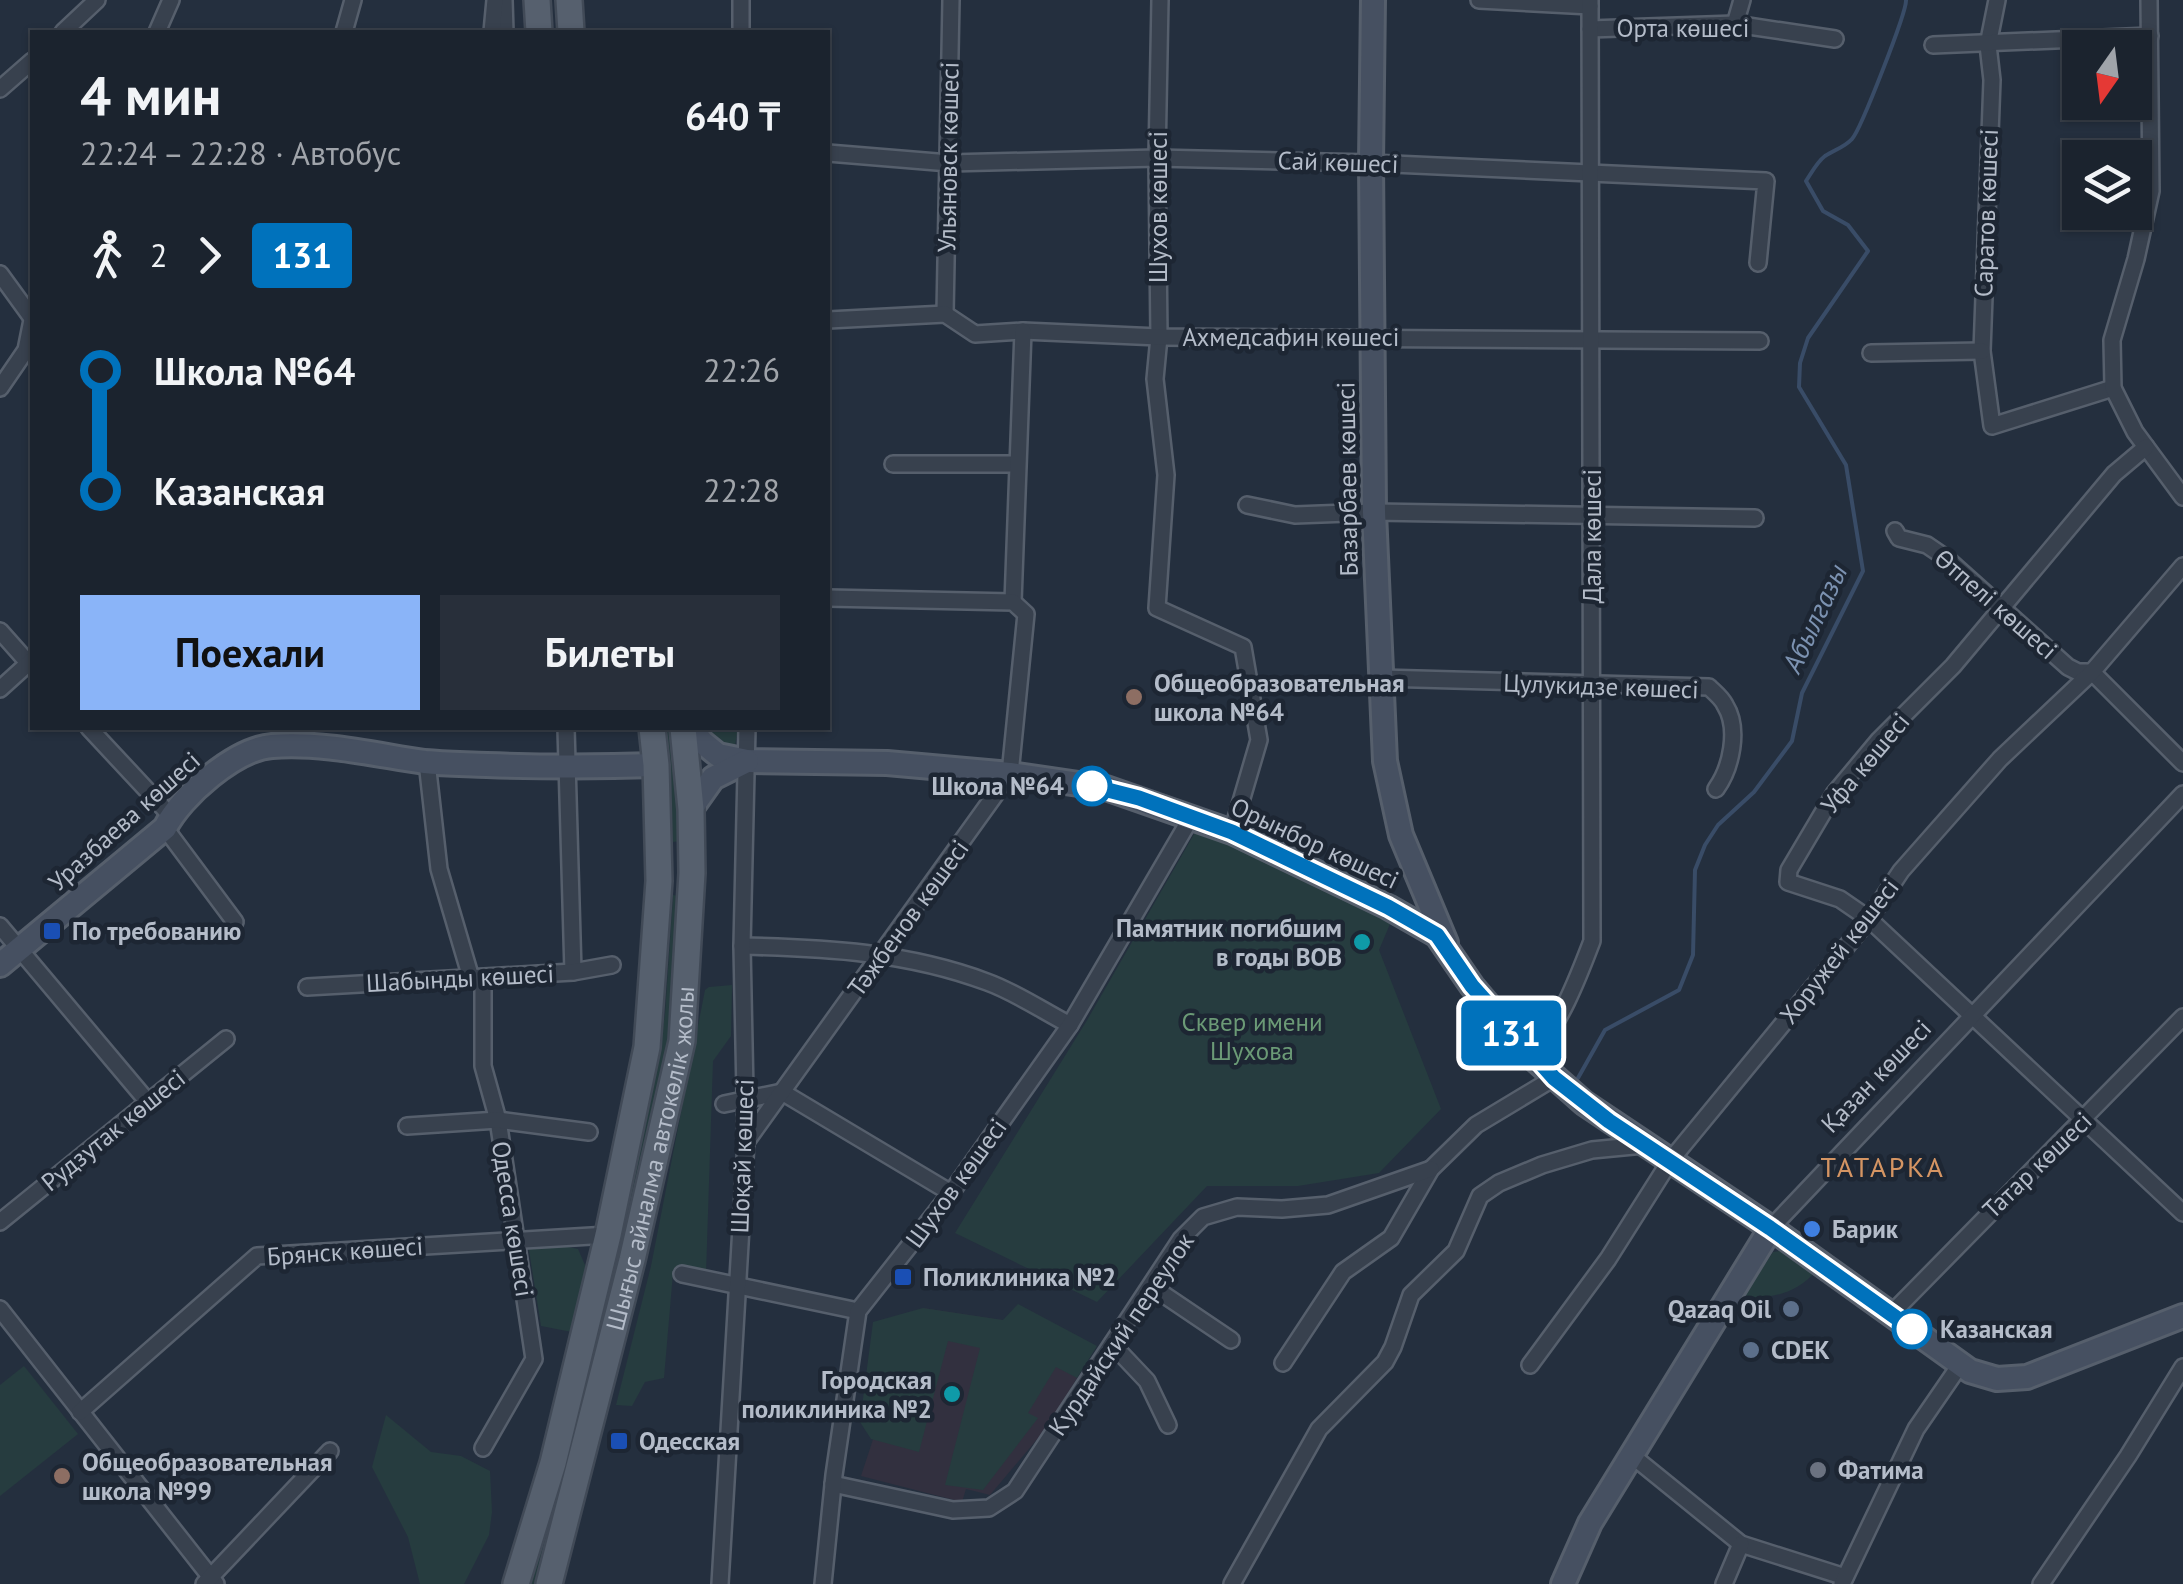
<!DOCTYPE html>
<html lang="ru">
<head>
<meta charset="utf-8">
<style>
  :root { --surface:#1b232e; --page:#282f3a; --text:#f1f3f6; --muted:#a0a4aa; --line:#39404a; --accent:#8ab4f8 }
  body { margin:0; font-family:"PT Sans",sans-serif; background:var(--page); color:var(--text); height:100vh; display:flex; flex-direction:column; font-size:38px; white-space:nowrap }
  * { box-sizing:border-box; margin:0 }
  p { font-size:32px; color:var(--muted) }
  .icon { flex:none; width:55px; height:55px; fill:none; stroke:currentColor; stroke-width:2; stroke-linecap:round; stroke-linejoin:round }
  .map { position:relative; flex:1; overflow:hidden }
  .drawer { position:absolute; left:30px; top:30px; width:800px; height:700px; display:flex; flex-direction:column; background:var(--surface); border-radius:0px; box-shadow:0 2px 8px #0004,0 0 0 2px var(--line) }
  .drawer>* { flex:none }
  .badge { padding:0 20px; border-radius:8px; font-size:35px; line-height:65px }
  .needle { width:65px; rotate:194deg }
  .controls { position:absolute; left:2062px; top:30px; display:grid; gap:20px }
  .controls a { display:grid; place-items:center; width:90px; height:90px; border-radius:0px; background:var(--surface); box-shadow:0 2px 8px #0004,0 0 0 2px var(--line); font-size:50px }
  .map>.badge { position:absolute; translate:-50% -50%; box-shadow:0 0 0 5px #fff }
  .legs { display:flex; align-items:center; gap:15px; height:110px; padding:0 50px; font-size:32px }
  .legs p { margin-inline-start:auto }
  .overview { display:flex; align-items:center; justify-content:space-between; height:170px; padding:0 50px }
  h1 { font-size:55px; font-weight:700; line-height:75px }
  .button { display:flex; gap:20px; margin-top:auto; padding:20px 50px }
  .button a { flex:1; height:115px; border-radius:0px; background:var(--accent); color:#111; font-size:40px; font-weight:700; line-height:115px; text-align:center }
  .button a+a { background:var(--page); color:var(--text) }
  ul { padding:0 50px; list-style:none }
  li { display:flex; align-items:center; gap:35px; height:120px; font-size:38px }
  li i { display:grid; place-items:center; width:15px; height:100%; margin:0 12px; background:currentColor }
  li i::after { content:''; width:25px; height:25px; margin:-12px; border:8px solid; border-radius:50%; background:var(--surface) }
  li p { margin-inline-start:auto }
  li:first-child i { background:linear-gradient(#0000 50%,currentColor 0) }
  li:last-child i { background:linear-gradient(currentColor 50%,#0000 0) }
  .map>svg:first-child { display:block }
  .medical { fill:#32303f }
  .green { fill:#263c3f }
  .lines { fill:none; stroke-linecap:round; stroke-linejoin:round }
  .stream { stroke:#394c67; stroke-width:4 }
  .street-casing { stroke:#565f6c; stroke-width:20 }
  .secondary-casing { stroke:#565f6c; stroke-width:28 }
  .primary-casing { stroke:#414a57; stroke-width:30 }
  .street { stroke:#38414e; stroke-width:15 }
  .secondary { stroke:#465061; stroke-width:22 }
  .primary { stroke:#56606e; stroke-width:25 }
  .line-1-casing { stroke:#fff; stroke-width:22 }
  .line-1 { stroke:#0072bc; stroke-width:15 }
  .education-dot { fill:#8d6e63; stroke:#1d2633; stroke-width:4 }
  .stop-1-dot { fill:#fff; stroke:#0072bc; stroke-width:5 }
  .transit-dot { fill:#1a4fb4; stroke:#1d2633; stroke-width:4 }
  .culture-dot { fill:#0f9aa8; stroke:#1d2633; stroke-width:4 }
  .shop-dot { fill:#3f7fe0; stroke:#1d2633; stroke-width:4 }
  .service-dot { fill:#5c6f8a; stroke:#1d2633; stroke-width:4 }
  .worship-dot { fill:#6b7280; stroke:#1d2633; stroke-width:4 }
  .labels { text-anchor:middle; dominant-baseline:central; stroke-width:9; stroke-linejoin:round; paint-order:stroke }
  .street-label { font-size:25px; fill:#b4bcc9; stroke:#1d2633 }
  .poi-label { font-size:25px; font-weight:bold; fill:#b4bcc9; stroke:#1d2633; text-anchor:start }
  .stop-label { font-size:25px; font-weight:bold; fill:#b4bcc9; stroke:#1d2633; text-anchor:end }
  .park-label { font-size:25px; fill:#6b9a76; stroke:#1d2633 }
  .water-label { font-size:28px; font-style:italic; fill:#7c92b1; stroke:#1d2633 }
  .neighbourhood-label { font-size:28px; letter-spacing:2.5px; fill:#d59563; stroke:#1d2633 }
</style>
</head>
<body>
<div class="map">
<svg width="2183" height="1584" viewBox="0 0 2183 1584">
  <rect width="100%" height="100%" fill="#242f3e"/>
  <polygon class="medical" points="923,1308 1054,1328 1082,1346 1077,1378 1050,1424 990,1495 966,1489 962,1502 861,1476 910,1326"/>
  <g class="green">
    <polygon points="664,728 673,728 682,841 672,842"/>
    <polygon points="702,728 738,728 735,746 723,749"/>
    <polygon points="1197,829 1341,895 1390,924 1379,950 1441,1109 1379,1173 1298,1186 1207,1186 1097,1302 955,1233 1086,1022"/>
    <polygon points="673,895 681,896 672,1018 660,1095 539,1584 529,1584 563,1476 652,1095 665,1014"/>
    <polygon points="732,985 731,1036 713,1061 706,1274 673,1273 664,1378 645,1382 632,1406 616,1405 651,1266 705,990 709,987"/>
    <polygon points="528,1244 554,1244 578,1249 588,1272 572,1332 541,1326"/>
    <path d="M1780,1251L1816,1271C1796,1294 1772,1298 1742,1299L1773,1252Z"/>
    <polygon points="1018,1304 1097,1346 1077,1378 1056,1367 1028,1413 1038,1418 983,1490 945,1485 980,1348 948,1341 919,1452 871,1439 860,1422 873,1322 923,1308 1003,1320"/>
    <polygon points="24,1366 78,1434 0,1496 0,1385"/>
    <polygon points="386,1415 431,1452 461,1456 490,1471 492,1512 489,1535 464,1584 420,1584 408,1537 372,1467"/>
  </g>
  <g class="lines">
    <path class="stream" d="M1578,1078L1605,1030L1679,990L1693,955L1695,870L1705,845L1718,825L1754,792L1792,741L1802,693L1863,571L1846,465L1799,387L1800,363L1808,338L1868,251L1848,225L1823,211L1806,181C1812,172 1817,162 1825,156C1834,150 1845,147 1852,139C1861,129 1907,11 1906,0"/>
    <g class="street-casing">
      <g id="street">
        <polyline points="504,0 505,32"/>
        <polyline points="741,0 741,32"/>
        <polyline points="1160,0 1157,158 1159,337 1155,379 1166,475 1157,608 1243,647 1259,740 1232,832"/>
        <polyline points="1479,0 1590,6"/>
        <polyline points="1997,0 1988,45 1992,80 1982,351 1992,426 2113,388"/>
        <polyline points="2149,0 2151,191 2136,259 2112,340 2113,388 2135,432 2183,497"/>
        <polyline points="1735,24 1742,0"/>
        <polyline points="1590,29 1735,24 1835,39"/>
        <polyline points="63,32 97,0"/>
        <polyline points="157,32 171,0"/>
        <polyline points="344,32 353,0"/>
        <polyline points="492,32 495,0"/>
        <polyline points="1933,45 2150,36"/>
        <polyline points="0,89 32,61"/>
        <polyline points="828,153 949,163 1157,158 1371,163 1766,181 1758,263"/>
        <polyline points="0,274 32,318"/>
        <polyline points="945,314 951,0"/>
        <polyline points="828,320 945,314 975,334 1023,331 1159,337 1760,341"/>
        <polyline points="1871,353 1982,351"/>
        <polyline points="0,388 26,350 32,320"/>
        <polyline points="2146,447 2114,474 1953,666 1879,740 1834,794 1789,870 1788,882 1840,899 1869,919 2183,1213"/>
        <polyline points="893,464 1016,464"/>
        <polyline points="1247,505 1295,515 1374,512 1755,518"/>
        <polyline points="1895,531 1899,538 1927,545 1946,558 2068,667 2078,672 2092,672 2183,763"/>
        <polyline points="1013,602 1023,331"/>
        <polyline points="0,631 32,667"/>
        <path d="M1381,678L1709,687C1714,692 1722,698 1725,705C1740,729 1731,768 1716,789"/>
        <polyline points="0,689 32,660"/>
        <polyline points="89,728 171,816"/>
        <polyline points="566,728 573,972"/>
        <polyline points="427,762 439,869 471,978"/>
        <polyline points="165,828 235,922"/>
        <polyline points="0,926 148,1102"/>
        <path d="M742,946C826,948 907,952 987,982C1015,992 1043,1011 1070,1025"/>
        <polyline points="483,978 483,1066 498,1120 534,1359 483,1448"/>
        <polyline points="307,987 573,972 612,965"/>
        <path d="M1532,1057C1561,1021 1576,983 1592,941L1590,0"/>
        <polyline points="724,1104 782,1092 951,1193"/>
        <polyline points="407,1126 498,1120 589,1132"/>
        <polyline points="746,1142 1010,774 1026,614 1013,602 828,598"/>
        <polyline points="0,1222 226,1039"/>
        <polyline points="1771,1228 2183,794"/>
        <polyline points="682,1274 858,1311"/>
        <polyline points="1151,1286 1231,1340"/>
        <polyline points="0,1309 216,1584"/>
        <polyline points="1891,1314 2183,1017"/>
        <polyline points="1112,1344 1147,1381 1168,1425"/>
        <polyline points="1283,1363 1343,1272 1391,1238 1431,1169 1476,1125 1554,1078"/>
        <polyline points="1530,1365 1608,1259 1670,1161 1869,919 1901,871 2000,759 2092,672 2183,566"/>
        <polyline points="80,1412 257,1256 608,1235"/>
        <polyline points="1630,1454 1741,1544 1845,1577"/>
        <polyline points="833,1484 953,1510 989,1508 1015,1491 1181,1239 1203,1217 1237,1207 1282,1209 1328,1205 1431,1169"/>
        <polyline points="204,1584 330,1451"/>
        <polyline points="720,1584 746,1142 742,946 747,728"/>
        <polyline points="823,1584 834,1475 858,1311 951,1193 1070,1025 1192,816"/>
        <polyline points="1232,1584 1319,1429 1385,1362 1393,1347 1411,1295 1456,1251 1480,1196 1499,1183 1542,1165 1592,1150 1644,1145"/>
        <polyline points="1724,1584 1741,1544"/>
        <polyline points="1842,1584 1916,1429 1960,1365"/>
        <polyline points="2041,1584 2128,1456 2183,1367"/>
      </g>
    </g>
    <g class="secondary-casing">
      <g id="secondary">
        <polyline points="1373,0 1371,163 1374,512 1385,761 1401,835 1446,943"/>
        <polyline points="691,728 702,742 718,755 747,761 887,763 1010,774 1106,788 1232,832 1388,907 1437,935 1472,986 1532,1057 1584,1103 1771,1228 1970,1371 1997,1379 2027,1377 2183,1316"/>
        <polyline points="691,809 713,778 747,761"/>
        <path d="M0,965L165,828C181,796 235,749 272,746C322,742 376,755 425,762C445,764 467,764 487,765C544,767 599,767 656,765"/>
        <polyline points="1563,1584 1590,1523 1771,1228"/>
      </g>
    </g>
    <g class="primary-casing">
      <g id="primary">
        <polyline points="537,0 539,32"/>
        <polyline points="569,0 571,32"/>
        <polyline points="516,1584 553,1463 608,1235 647,1047 659,881 656,765 652,728"/>
        <path id="s1" d="M549,1584L632,1260L682,1041L692,873L691,809L683,728"/>
      </g>
    </g>
    <use href="#street" class="street"/>
    <use href="#secondary" class="secondary"/>
    <use href="#primary" class="primary"/>
  </g>
  <g class="lines">
    <g class="line-1-casing">
      <polyline id="line-1" points="1092,786 1139,798 1232,832 1388,907 1437,935 1472,986 1554,1078 1609,1121 1770,1228 1912,1329"/>
    </g>
    <use href="#line-1" class="line-1"/>
  </g>
  <g class="education-dot">
    <circle cx="1134" cy="697" r="10"/>
    <circle cx="62" cy="1476" r="10"/>
  </g>
  <g class="stop-1-dot">
    <circle cx="1092" cy="786" r="18"/>
    <circle cx="1912" cy="1329" r="18"/>
  </g>
  <g class="transit-dot">
    <rect x="42" y="921" width="20" height="20" rx="5"/>
    <rect x="893" y="1267" width="20" height="20" rx="5"/>
    <rect x="609" y="1431" width="20" height="20" rx="5"/>
  </g>
  <g class="culture-dot">
    <circle cx="1362" cy="942" r="10"/>
    <circle cx="952" cy="1394" r="10"/>
  </g>
  <circle class="shop-dot" cx="1812" cy="1229" r="10"/>
  <g class="service-dot">
    <circle cx="1791" cy="1309" r="10"/>
    <circle cx="1751" cy="1350" r="10"/>
  </g>
  <circle class="worship-dot" cx="1818" cy="1470" r="10"/>
  <g class="labels">
    <g class="street-label">
      <text x="1683" y="28">Орта көшесі</text>
      <text transform="translate(948 157) rotate(-89)">Ульяновск көшесі</text>
      <text transform="translate(1338 162) rotate(2)">Сай көшесі</text>
      <text transform="translate(1158 207) rotate(-90)">Шухов көшесі</text>
      <text transform="translate(1986 213) rotate(-88)">Саратов көшесі</text>
      <text x="1291" y="337">Ахмедсафин көшесі</text>
      <text transform="translate(1347 479) rotate(-91)">Базарбаев көшесі</text>
      <text transform="translate(1592 536) rotate(-90)">Дала көшесі</text>
      <text transform="translate(1996 604) rotate(41)">Өтпелі көшесі</text>
      <text transform="translate(1601 686) rotate(2)">Цулукидзе көшесі</text>
      <text transform="translate(1865 763) rotate(-50)">Уфа көшесі</text>
      <text transform="translate(124 821) rotate(-42)">Уразбаева көшесі</text>
      <text transform="translate(1315 843) rotate(25)">Орынбор көшесі</text>
      <text transform="translate(908 918) rotate(-54)">Тәжбенов көшесі</text>
      <text transform="translate(1839 951) rotate(-52)">Хоружей көшесі</text>
      <text transform="translate(460 978) rotate(-3)">Шабынды көшесі</text>
      <text transform="translate(1876 1076) rotate(-46)">Қазан көшесі</text>
      <text transform="translate(113 1130) rotate(-39)">Рудзутак көшесі</text>
      <text transform="translate(742 1156) rotate(-88)">Шоқай көшесі</text>
      <text stroke="none"><textPath href="#s1" startOffset="438">Шығыс айналма автокөлік жолы</textPath></text>
      <text transform="translate(2037 1165) rotate(-44)">Татар көшесі</text>
      <text transform="translate(956 1183) rotate(-54)">Шухов көшесі</text>
      <text transform="translate(513 1219) rotate(81)">Одесса көшесі</text>
      <text transform="translate(345 1251) rotate(-4)">Брянск көшесі</text>
      <text transform="translate(1121 1334) rotate(-56)">Курдайский переулок</text>
    </g>
    <g class="poi-label">
      <text x="1154" y="683">Общеобразовательная<tspan x="1154" dy="29">школа №64</tspan></text>
      <text x="1342" y="928" text-anchor="end">Памятник погибшим<tspan x="1342" dy="29">в годы ВОВ</tspan></text>
      <text x="72" y="931">По требованию</text>
      <text x="1832" y="1229">Барик</text>
      <text x="923" y="1277">Поликлиника №2</text>
      <text x="1771" y="1309" text-anchor="end">Qazaq Oil</text>
      <text x="1771" y="1350">CDEK</text>
      <text x="932" y="1380" text-anchor="end">Городская<tspan x="932" dy="29">поликлиника №2</tspan></text>
      <text x="639" y="1441">Одесская</text>
      <text x="82" y="1462">Общеобразовательная<tspan x="82" dy="29">школа №99</tspan></text>
      <text x="1838" y="1470">Фатима</text>
    </g>
    <g class="stop-label">
      <text x="1064" y="786">Школа №64</text>
      <text x="1940" y="1329" text-anchor="start">Казанская</text>
    </g>
    <g class="park-label">
      <text x="1252" y="1022">Сквер имени<tspan x="1252" dy="29">Шухова</tspan></text>
    </g>
    <g class="water-label">
      <text transform="translate(1814 618) rotate(-65)">Абылгазы</text>
    </g>
    <g class="neighbourhood-label">
      <text x="1883" y="1166">ТАТАРКА</text>
    </g>
  </g>
</svg>
<div class="controls">
<a><svg class="needle" viewBox="-14 -14 28 28"><path d="M0-13l5 13h-10z" fill="#e53935"/><path d="M0 13l5-13h-10z" fill="#a0a4aa"/></svg></a>
<a><svg class="icon" aria-label="layers" viewBox="0 0 24 24"><path d="M12 4l9 5-9 5-9-5zM3 14l9 5 9-5"/></svg></a>
</div>
<b class="badge" style="left:1511px;top:1033px;background:#0072bc;color:#fff">131</b>
<section class="drawer">
<div class="overview"><div><h1>4 мин</h1><p>22:24 – 22:28 · Автобус</p></div><b>640 ₸</b></div>
<div class="legs"><svg class="icon" aria-label="walk" viewBox="0 0 24 24"><circle cx="13" cy="4" r="2"/><path d="M13 8l-2 6 4 7M11 14l-3 7M7 12l3-4h3l4 4"/></svg>2<svg class="icon" aria-label="forward" viewBox="0 0 24 24"><path d="M9 5l7 7-7 7"/></svg><b class="badge" style="background:#0072bc;color:#fff">131</b></div>
<ul>
<li><i style="color:#0072bc"></i><b>Школа №64</b><p>22:26</p></li>
<li><i style="color:#0072bc"></i><b>Казанская</b><p>22:28</p></li>
</ul>
<div class="button"><a>Поехали</a><a>Билеты</a></div>
</section>
</div>
</body>
</html>
